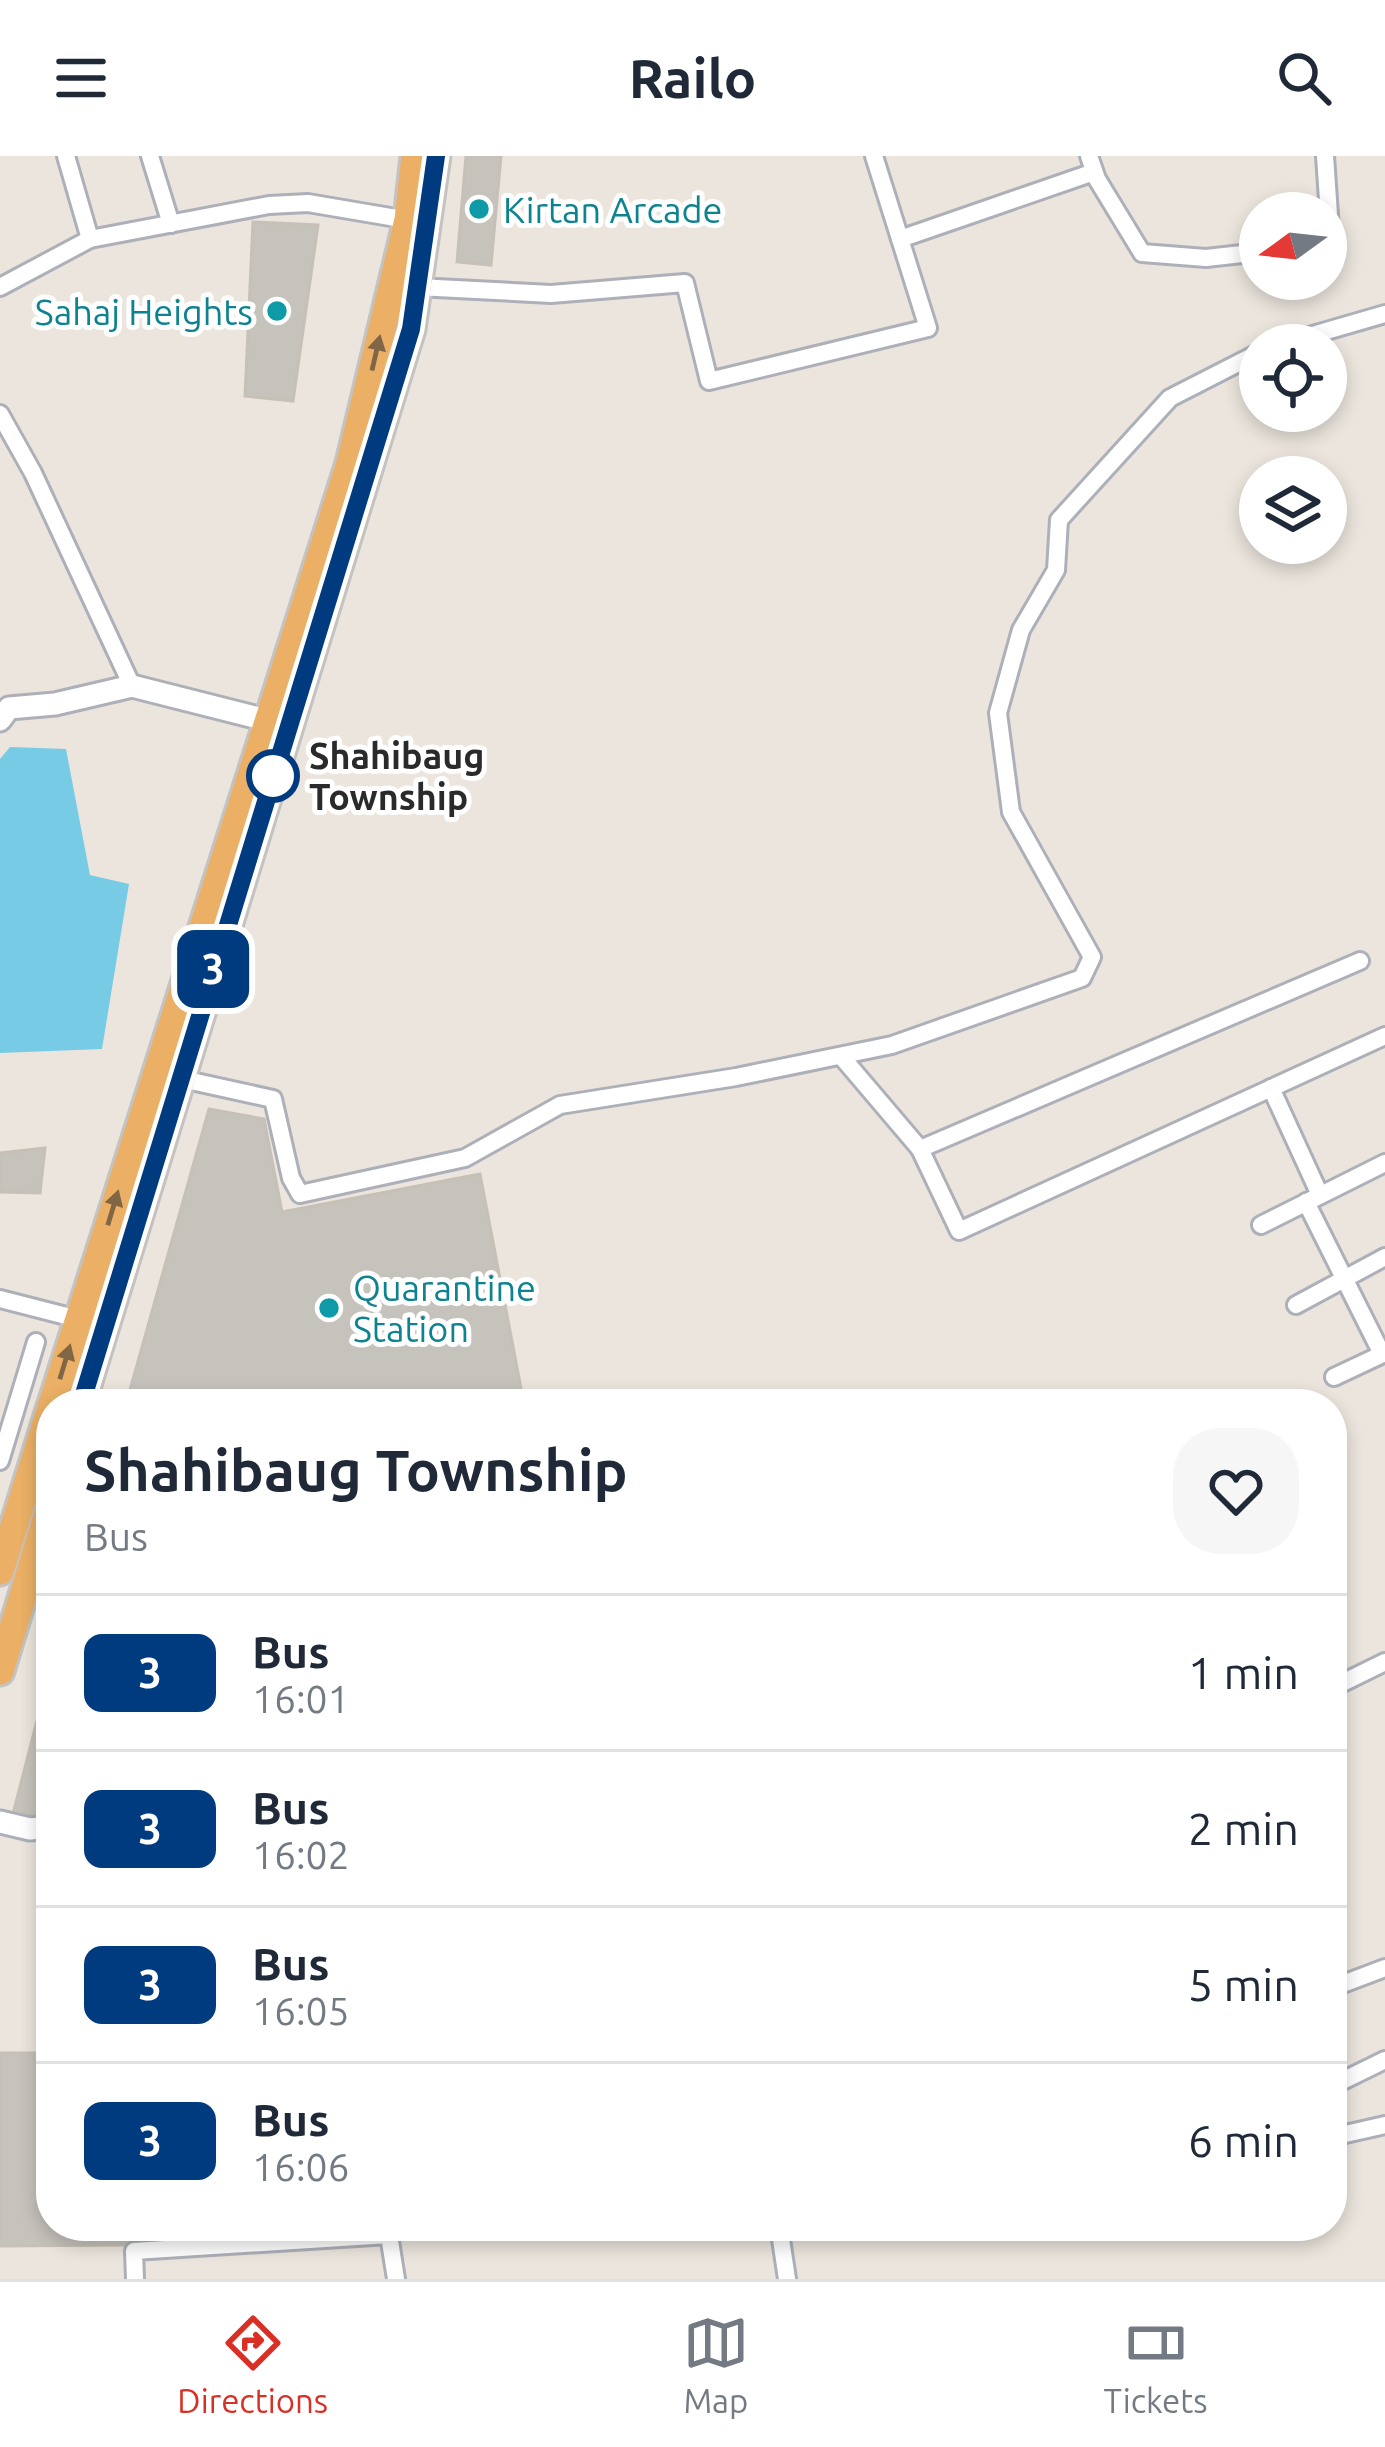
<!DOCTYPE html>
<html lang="en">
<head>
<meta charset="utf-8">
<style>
  :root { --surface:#fff; --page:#f6f6f7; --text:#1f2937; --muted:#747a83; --line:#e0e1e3; --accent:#d93025 }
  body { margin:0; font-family:Ubuntu,sans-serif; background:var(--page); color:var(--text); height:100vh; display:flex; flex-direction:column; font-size:45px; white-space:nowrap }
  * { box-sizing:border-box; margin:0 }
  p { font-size:39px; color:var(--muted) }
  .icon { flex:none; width:66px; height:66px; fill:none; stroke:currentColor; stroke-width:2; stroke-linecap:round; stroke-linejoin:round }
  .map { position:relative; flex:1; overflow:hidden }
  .drawer { position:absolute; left:36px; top:1233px; width:1311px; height:852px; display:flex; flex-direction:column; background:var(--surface); border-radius:48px; box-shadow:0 6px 18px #0003 }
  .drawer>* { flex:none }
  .badge { padding:0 24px; border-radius:18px; font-size:42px; line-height:78px }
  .needle { width:78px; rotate:255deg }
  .controls { position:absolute; left:1239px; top:36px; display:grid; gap:24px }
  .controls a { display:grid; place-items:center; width:108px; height:108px; border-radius:50%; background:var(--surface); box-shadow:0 6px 18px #0003; font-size:60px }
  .map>.badge { position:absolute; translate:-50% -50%; box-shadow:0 0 0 6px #fff }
  .round { display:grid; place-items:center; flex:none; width:126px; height:126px; border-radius:48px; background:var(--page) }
  .summary { display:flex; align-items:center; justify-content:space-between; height:204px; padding:0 48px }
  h1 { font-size:57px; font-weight:700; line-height:90px }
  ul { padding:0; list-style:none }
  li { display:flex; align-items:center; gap:36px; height:156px; padding:0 48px; border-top:3px solid var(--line) }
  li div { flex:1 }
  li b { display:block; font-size:45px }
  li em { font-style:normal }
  li .badge { min-width:132px; font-weight:700; text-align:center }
  header { display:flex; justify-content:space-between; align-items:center; height:156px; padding:0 48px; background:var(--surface); font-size:54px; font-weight:700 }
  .tab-bar { display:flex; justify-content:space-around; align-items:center; height:168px; border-top:3px solid var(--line); background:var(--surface); font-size:33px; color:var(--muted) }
  .tab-bar a { display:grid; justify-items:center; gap:6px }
  .tab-bar .on { color:var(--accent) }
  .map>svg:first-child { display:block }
  .water { fill:#78cbe5 }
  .building { fill:#c6c2bc; stroke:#c6c0b7; stroke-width:3 }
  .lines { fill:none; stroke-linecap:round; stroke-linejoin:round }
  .minor-casing { stroke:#adb0b9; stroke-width:22 }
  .tertiary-casing { stroke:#adb0b9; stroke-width:27 }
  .trunk-casing { stroke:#c3c3c3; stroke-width:33 }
  .minor { stroke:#fff; stroke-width:16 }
  .tertiary { stroke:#fff; stroke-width:21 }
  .trunk { stroke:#ebb065; stroke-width:27 }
  .oneway { fill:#816645 }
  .line-casing { stroke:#fff; stroke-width:27 }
  .line { stroke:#003b80; stroke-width:18 }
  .culture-dot { fill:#0f9aa8; stroke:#fff; stroke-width:4.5 }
  .stop-dot { fill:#fff; stroke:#003b80; stroke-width:6 }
  .labels { text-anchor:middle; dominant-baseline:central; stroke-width:10; stroke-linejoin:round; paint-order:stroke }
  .culture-label { font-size:36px; fill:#0d838f; stroke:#fff; text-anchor:start }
  .stop-label { font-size:36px; font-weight:bold; fill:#2a2a2a; stroke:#fff; text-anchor:start }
</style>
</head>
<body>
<header><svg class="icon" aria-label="menu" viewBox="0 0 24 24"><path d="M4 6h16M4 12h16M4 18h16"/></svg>Railo<svg class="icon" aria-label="search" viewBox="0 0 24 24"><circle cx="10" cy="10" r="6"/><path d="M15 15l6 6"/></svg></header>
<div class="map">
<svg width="1385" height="2123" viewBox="0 0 1385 2123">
  <rect width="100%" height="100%" fill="#ebe5dd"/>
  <polygon class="water" points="10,591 66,593 90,719 129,728 102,893 0,897 0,603"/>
  <g class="building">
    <polygon points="466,0 501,0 491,109 457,106"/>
    <polygon points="253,66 318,69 293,245 245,240"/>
    <polygon points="209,953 264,963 282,1056 480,1018 524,1248 126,1248"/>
    <polygon points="45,992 40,1037 0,1036 0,997"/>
    <polygon points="46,1530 51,1530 51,1656 31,1658 14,1654"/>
    <polygon points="0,1897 51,1897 51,2070 198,2070 198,2078 133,2082 123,2089 0,2090"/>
  </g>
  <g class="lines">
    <g class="minor-casing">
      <g id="minor">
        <polyline points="66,0 90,83 269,49 308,47 408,64"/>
        <polyline points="150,0 171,68"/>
        <polyline points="1089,0 1097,23 1142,97 1206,102 1260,96"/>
        <polyline points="1325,0 1331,88 1326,89"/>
        <polyline points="900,83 1094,16"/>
        <polyline points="0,131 90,83"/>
        <polyline points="417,131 551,138 685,127 709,225 928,172 874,0"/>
        <polyline points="1278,189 1385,158"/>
        <polyline points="0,258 33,317 132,530"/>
        <polyline points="1360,805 920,993 959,1075 1385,880"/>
        <polyline points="841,900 920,993"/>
        <polyline points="173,921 273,943 291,1022 300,1038 465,1002 560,949 736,921 892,889 1082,822 1092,801 1011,656 998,557 1021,474 1056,414 1059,364 1170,242 1260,196"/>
        <polyline points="1271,932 1320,1039"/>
        <polyline points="1306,1046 1382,1198"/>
        <polyline points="1261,1069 1385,1007"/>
        <polyline points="0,1143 78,1163"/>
        <polyline points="1296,1149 1385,1101"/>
        <polyline points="1334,1221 1385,1197"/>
        <polyline points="0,1305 36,1186"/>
        <polyline points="1332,1532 1385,1506"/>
        <polyline points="1332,1832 1385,1812"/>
        <polyline points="1332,1930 1385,1904"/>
        <polyline points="1332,1981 1385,1969"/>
        <polyline points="779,2070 787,2123"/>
        <polyline points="135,2123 134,2095 389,2079 396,2123"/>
      </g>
    </g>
    <g class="tertiary-casing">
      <g id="tertiary">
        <polyline points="0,564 9,552 55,548 132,530 282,568"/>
        <polyline points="0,1666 30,1673 51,1671"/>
      </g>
    </g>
    <g class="trunk-casing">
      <g id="trunk">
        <polyline points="52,1248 350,307 408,64 415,0"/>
        <polyline points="81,1248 411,173 436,0"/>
        <polyline points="0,1415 51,1251"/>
        <polyline points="0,1515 51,1347"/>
      </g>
    </g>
    <use href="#minor" class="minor"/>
    <use href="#tertiary" class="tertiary"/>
    <use href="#trunk" class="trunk"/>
  </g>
  <defs><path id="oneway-solid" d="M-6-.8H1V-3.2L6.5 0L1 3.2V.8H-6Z" transform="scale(3)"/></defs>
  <g class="oneway">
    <use href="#oneway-solid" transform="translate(376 197) rotate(-77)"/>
    <use href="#oneway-solid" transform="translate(113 1052) rotate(-73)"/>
    <use href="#oneway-solid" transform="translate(65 1206) rotate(-73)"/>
  </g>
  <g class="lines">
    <g class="line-casing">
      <polyline id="line" points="81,1248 411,173 436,0"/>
    </g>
    <use href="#line" class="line"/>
  </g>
  <g class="culture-dot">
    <circle cx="479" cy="53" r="12"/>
    <circle cx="277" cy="155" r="12"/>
    <circle cx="329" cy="1152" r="12"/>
  </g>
  <circle class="stop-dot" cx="273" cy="620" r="24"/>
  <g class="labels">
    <g class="culture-label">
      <text x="503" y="53">Kirtan Arcade</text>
      <text x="253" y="155" text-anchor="end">Sahaj Heights</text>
      <text x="353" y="1131">Quarantine<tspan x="353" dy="41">Station</tspan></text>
    </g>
    <g class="stop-label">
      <text x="309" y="599">Shahibaug<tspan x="309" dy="41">Township</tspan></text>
    </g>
  </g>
</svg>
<div class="controls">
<a><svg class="needle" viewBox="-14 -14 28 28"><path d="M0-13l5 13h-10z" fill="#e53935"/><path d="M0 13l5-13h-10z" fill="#747a83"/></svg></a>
<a><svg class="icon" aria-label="locate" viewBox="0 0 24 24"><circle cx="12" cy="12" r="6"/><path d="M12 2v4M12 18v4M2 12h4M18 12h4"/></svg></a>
<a><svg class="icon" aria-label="layers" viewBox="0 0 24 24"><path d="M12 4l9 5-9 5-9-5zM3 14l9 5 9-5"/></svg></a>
</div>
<b class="badge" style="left:213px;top:813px;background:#003b80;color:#fff">3</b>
<section class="drawer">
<div class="summary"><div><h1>Shahibaug Township</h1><p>Bus</p></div><a class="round"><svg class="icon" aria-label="heart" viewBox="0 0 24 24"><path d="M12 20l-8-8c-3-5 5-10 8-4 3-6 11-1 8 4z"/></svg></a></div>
<ul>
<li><span class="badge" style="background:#003b80;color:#fff">3</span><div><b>Bus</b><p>16:01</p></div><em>1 min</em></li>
<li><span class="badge" style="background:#003b80;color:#fff">3</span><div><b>Bus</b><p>16:02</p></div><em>2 min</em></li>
<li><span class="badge" style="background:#003b80;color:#fff">3</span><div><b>Bus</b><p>16:05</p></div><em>5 min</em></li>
<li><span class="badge" style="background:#003b80;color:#fff">3</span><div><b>Bus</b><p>16:06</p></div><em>6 min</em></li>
</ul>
</section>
</div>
<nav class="tab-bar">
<a class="on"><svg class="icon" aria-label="directions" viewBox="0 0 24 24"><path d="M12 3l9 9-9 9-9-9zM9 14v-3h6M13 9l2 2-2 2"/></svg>Directions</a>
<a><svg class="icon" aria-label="map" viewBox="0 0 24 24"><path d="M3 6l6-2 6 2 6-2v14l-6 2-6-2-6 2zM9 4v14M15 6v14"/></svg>Map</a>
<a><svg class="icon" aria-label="tickets" viewBox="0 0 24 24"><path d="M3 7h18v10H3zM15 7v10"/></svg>Tickets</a>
</nav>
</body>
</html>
